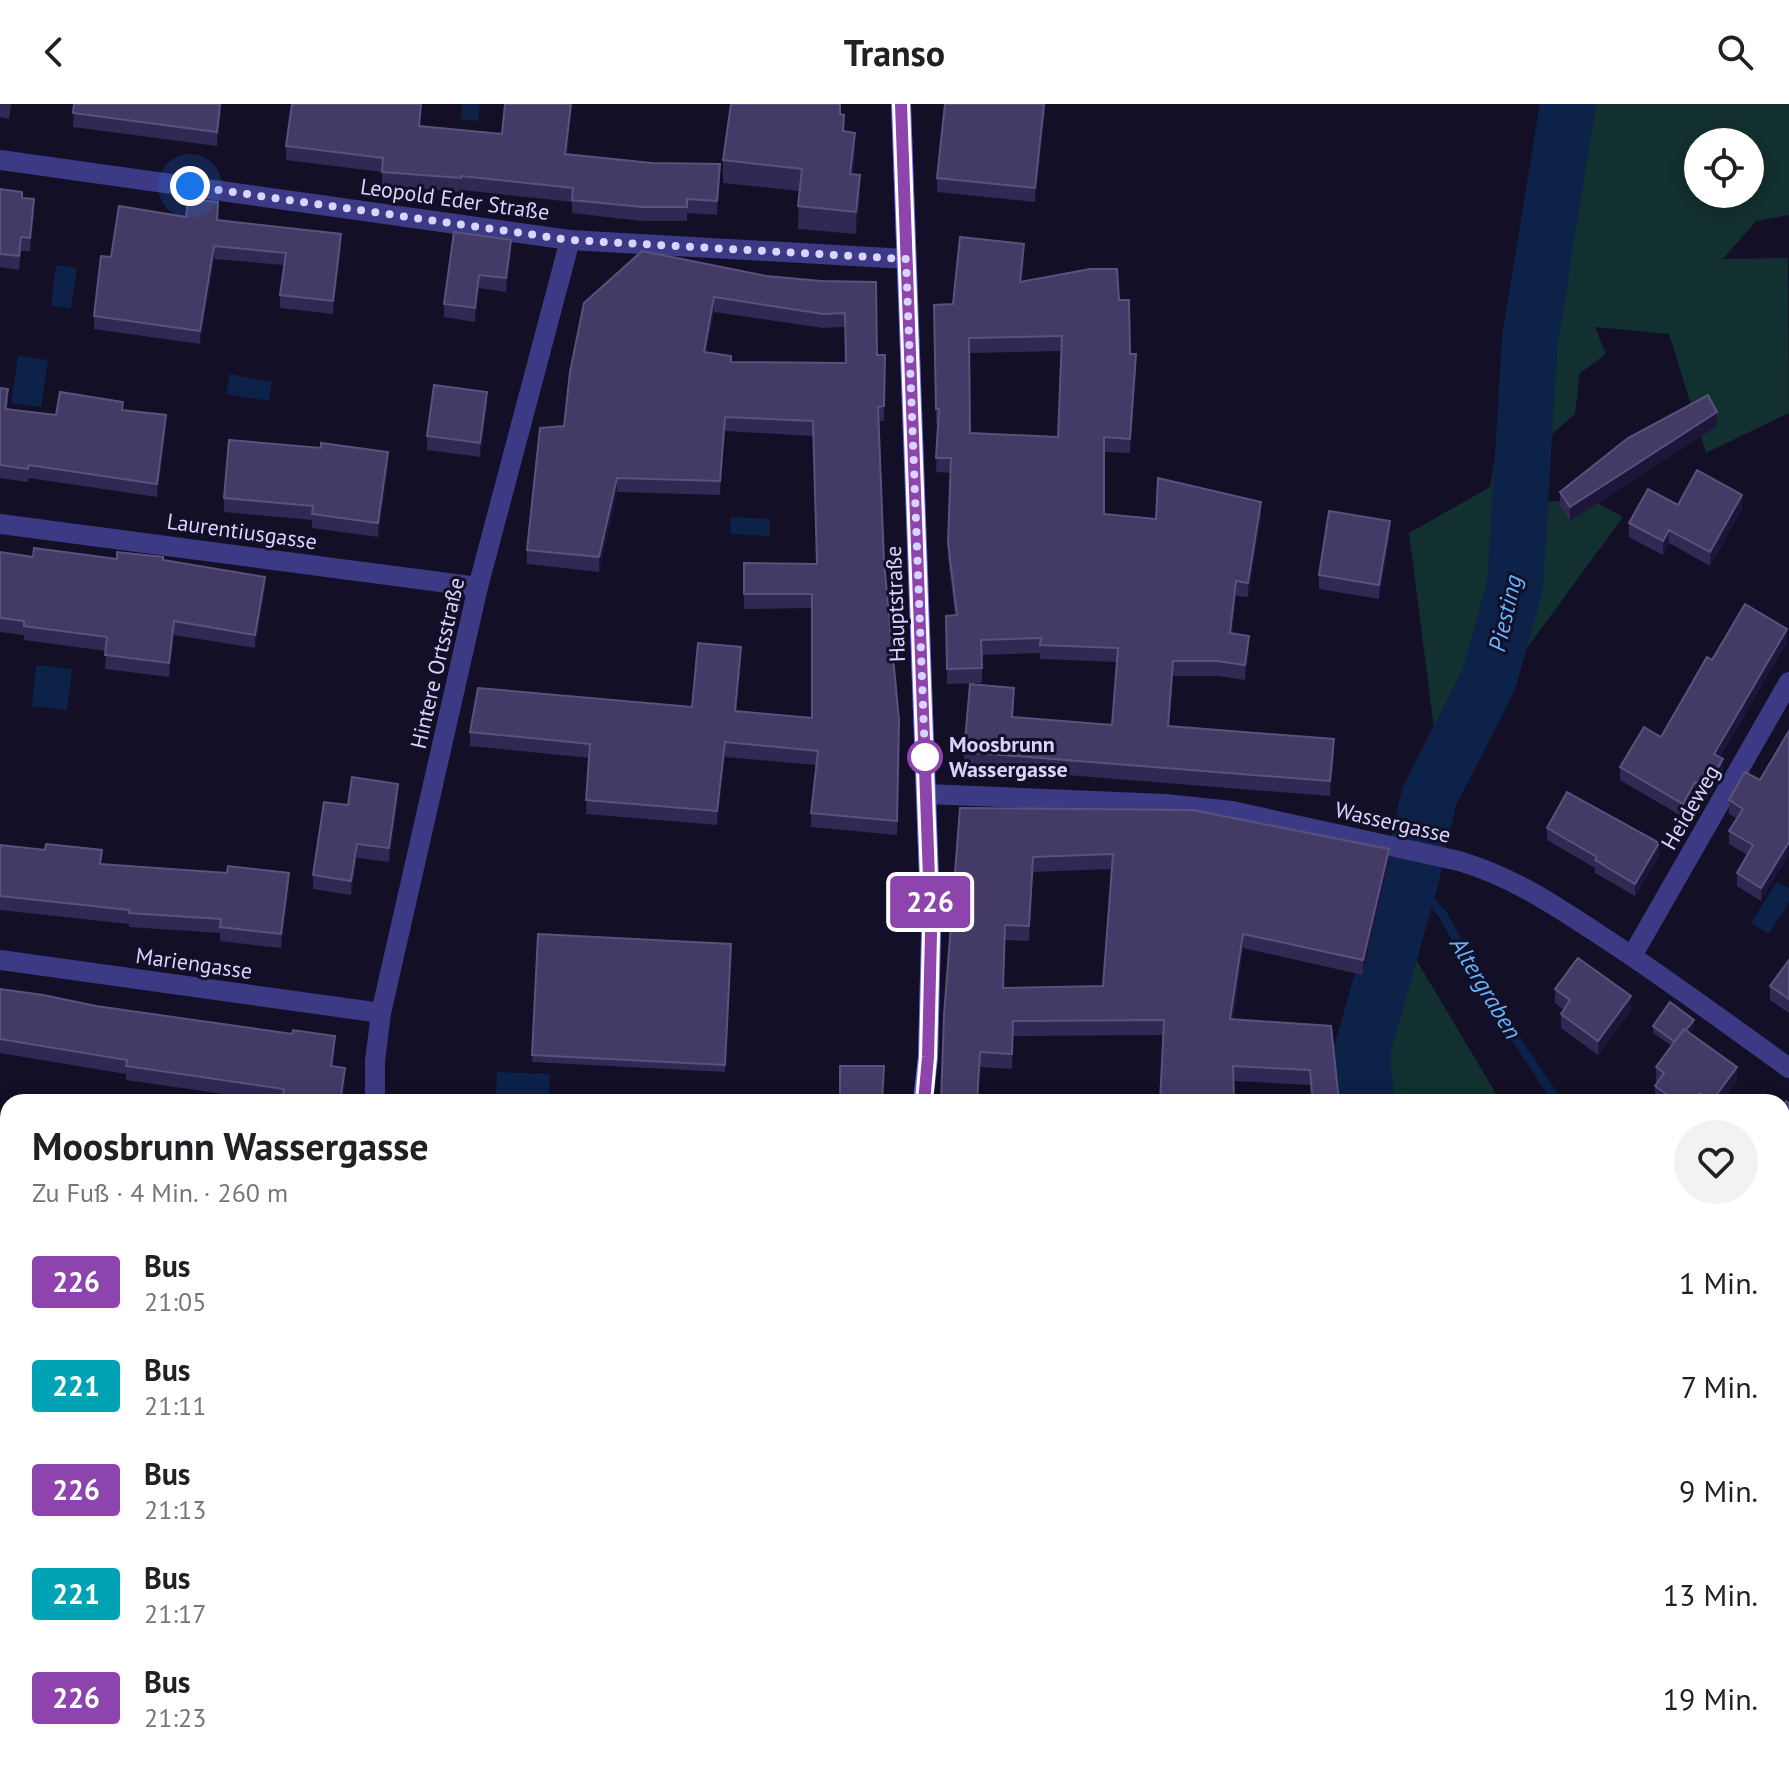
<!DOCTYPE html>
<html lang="de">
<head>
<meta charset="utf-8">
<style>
  :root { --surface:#fff; --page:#f2f2f2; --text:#202124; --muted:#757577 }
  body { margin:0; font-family:"PT Sans",sans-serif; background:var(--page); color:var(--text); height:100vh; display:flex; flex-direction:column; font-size:30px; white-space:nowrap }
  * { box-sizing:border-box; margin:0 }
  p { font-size:26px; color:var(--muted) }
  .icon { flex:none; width:44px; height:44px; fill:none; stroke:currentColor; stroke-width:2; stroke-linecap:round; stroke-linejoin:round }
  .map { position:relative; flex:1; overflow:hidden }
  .side { position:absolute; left:0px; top:990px; width:1790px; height:674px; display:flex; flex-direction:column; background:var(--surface); border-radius:24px 24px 0 0; box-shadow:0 4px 20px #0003 }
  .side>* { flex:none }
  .badge { padding:0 16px; border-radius:6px; font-size:28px; line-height:52px }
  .buttons { position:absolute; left:1684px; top:24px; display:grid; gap:16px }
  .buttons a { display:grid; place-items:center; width:80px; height:80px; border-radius:50%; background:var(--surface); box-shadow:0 4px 20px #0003; font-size:40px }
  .you { position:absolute; width:40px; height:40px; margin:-20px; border:6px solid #fff; border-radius:50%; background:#1a73e8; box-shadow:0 0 0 12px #1a73e833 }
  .map>.badge { position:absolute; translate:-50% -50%; box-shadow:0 0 0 4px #fff }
  .round { display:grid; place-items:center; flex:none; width:84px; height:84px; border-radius:42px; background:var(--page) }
  .overview { display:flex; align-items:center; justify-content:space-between; height:136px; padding:0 32px }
  h1 { font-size:38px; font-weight:700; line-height:60px }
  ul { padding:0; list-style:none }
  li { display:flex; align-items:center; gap:24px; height:104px; padding:0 32px }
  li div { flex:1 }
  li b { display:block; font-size:30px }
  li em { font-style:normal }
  li .badge { min-width:88px; font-weight:700; text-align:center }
  header { display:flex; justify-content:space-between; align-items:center; height:104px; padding:0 32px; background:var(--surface); font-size:36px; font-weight:700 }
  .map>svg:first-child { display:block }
  .green { fill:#12302f; fill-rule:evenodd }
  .water { fill:#0c2248 }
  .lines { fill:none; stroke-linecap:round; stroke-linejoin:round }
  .stream { stroke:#0c2248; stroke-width:9 }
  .river { stroke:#0c2248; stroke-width:56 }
  .minor { stroke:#3d3a85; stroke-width:20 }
  .secondary { stroke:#6f6bff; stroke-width:20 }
  .wall { fill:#312854; fill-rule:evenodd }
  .shaded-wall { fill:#1d163a }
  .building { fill:#433a66; stroke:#5a527e; stroke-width:2; fill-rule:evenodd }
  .line-casing { stroke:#fff; stroke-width:18 }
  .line { stroke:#8e44ad; stroke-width:12 }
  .walk { stroke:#d9d4ff; stroke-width:8; stroke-dasharray:0 14.4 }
  .stop-dot { fill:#fff; stroke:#8e44ad; stroke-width:4 }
  .labels { text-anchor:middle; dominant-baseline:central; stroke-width:6; stroke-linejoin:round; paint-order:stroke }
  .street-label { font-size:22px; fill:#d9d4ff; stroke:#130f26 }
  .stop-label { font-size:22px; font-weight:bold; fill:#d9d4ff; stroke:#130f26; text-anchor:start }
  .water-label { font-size:24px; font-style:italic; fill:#62b6ff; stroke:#130f26 }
</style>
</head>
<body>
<header><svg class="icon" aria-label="back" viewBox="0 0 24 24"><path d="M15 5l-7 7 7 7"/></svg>Transo<svg class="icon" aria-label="search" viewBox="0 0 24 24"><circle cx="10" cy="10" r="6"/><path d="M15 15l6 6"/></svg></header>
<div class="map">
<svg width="1789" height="1663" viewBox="0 0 1789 1663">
  <rect width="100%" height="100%" fill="#130f26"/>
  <g class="green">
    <path d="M1556,0H1789V111L1756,117L1723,155L1788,154L1789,309L1706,349L1669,230L1595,223L1606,250L1580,269L1575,310L1543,338V398L1590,395L1623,413L1439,664L1409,429L1490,383ZM1698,38H1750V90H1698Z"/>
    <polygon points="1408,842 1501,998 1383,998 1380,943"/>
    <polygon points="1782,1314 1789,1327 1789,1663 1326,1663 1325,1656 1782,1656"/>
  </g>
  <g class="water">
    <polygon points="462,0 480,0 478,17 461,15"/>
    <polygon points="56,161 77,164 71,204 51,202"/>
    <polygon points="18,252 48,256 41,303 11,299"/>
    <polygon points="230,270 272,278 269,297 226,290"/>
    <polygon points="731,413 770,415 770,432 730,430"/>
    <polygon points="36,561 72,565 67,606 32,602"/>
    <polygon points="1777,777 1789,785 1789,798 1769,830 1751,819"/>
    <polygon points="497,968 550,970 549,992 496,990"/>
  </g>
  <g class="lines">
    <g class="stream">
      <polyline points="1411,774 1443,811 1490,896 1558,998"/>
      <polyline points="1782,1244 1789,1250"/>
    </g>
    <g class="river">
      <polyline points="1367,998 1361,950 1411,774 1429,693 1489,575 1515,482 1530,235 1568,0"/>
      <polyline points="1318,1656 1319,1663"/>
    </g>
    <g class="minor">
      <polyline points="0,56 570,136 906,155"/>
      <polyline points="0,420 478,483"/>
      <path d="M926,690L1165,700L1232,707L1459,757C1516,774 1559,804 1609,837C1670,877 1729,921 1789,964"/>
      <polyline points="1632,852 1789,578"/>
      <polyline points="0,856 381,909"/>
      <polyline points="375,998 375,957 381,909 478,483 570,136"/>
      <polyline points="391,1663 392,1656"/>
    </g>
    <g class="secondary">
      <polyline points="901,0 931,830 928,953 923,998"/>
      <polyline points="0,1571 8,1582"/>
      <polyline points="63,1656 68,1663"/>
      <polyline points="869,1663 869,1656"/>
    </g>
  </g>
  <g class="wall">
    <polygon points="0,0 11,0 9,15 0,13"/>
    <polygon points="74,0 222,0 217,42 73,23"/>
    <polygon points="572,0 567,51 720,74 717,111 687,109 687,117 642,117 572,109 572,98 461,86 461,88 382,81 382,68 286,56 286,42 420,22 502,30"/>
    <polygon points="1046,0 1035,98 937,88 937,74"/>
    <polygon points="840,10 844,28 855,51 853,70 860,93 856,130 798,125 799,87 723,79 723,56"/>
    <polygon points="0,85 22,94 34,109 30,147 21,147 19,166 0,163"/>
    <polygon points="186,113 218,116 341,143 333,210 280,204 280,191 284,161 214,155 200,240 94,225 94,212"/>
    <polygon points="454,128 511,150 506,188 479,184 475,218 444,213 444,200"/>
    <path d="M1024,155L1022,178L1119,196L1130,250L1136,265L1130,349L1104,348V410L1156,415L1261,413L1248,493L1236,492L1232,529L1249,547L1245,576L1217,572H1173L1169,622L1334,650L1330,692L964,663V648L1014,598L1013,614L1112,621L1117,558L1040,555V549L982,551V579L947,580L946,512L955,511L948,454L951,369L936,368L938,320H936L934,201L953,200ZM1061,247L1058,333L970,329L969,249Z"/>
    <path d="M766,172L821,177L877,251H885L884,317H879L884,458L899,616L897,731L811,723V709L817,661L725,653L717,721L586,710L589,654L470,642V628L692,603L741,557L736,607L812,614V504L744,505V459L817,460L813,332L725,327L720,391L617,388L599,468L527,460V446L564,322L584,199ZM714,208L823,224L845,223V259L731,258L706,248Z"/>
    <polygon points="0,284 8,298 7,305 56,311 123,306 166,324 157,393 29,374 28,378 0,374"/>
    <polygon points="487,302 480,353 427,346 427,332"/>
    <polygon points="1717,322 1570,417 1560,402 1560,388"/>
    <polygon points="388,362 378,433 312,424 312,416 224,408 224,394"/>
    <polygon points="1742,405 1710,462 1669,439 1663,451 1629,433 1629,419"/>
    <polygon points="1390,431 1379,495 1319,485 1319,471"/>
    <polygon points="0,448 33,453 163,456 265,487 255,544 174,531 169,573 105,565 106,547 24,536 24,531 0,528"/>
    <polygon points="1787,538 1720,653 1723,668 1706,697 1695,691 1683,713 1620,676 1620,663 1661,633 1712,556"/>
    <polygon points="1789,627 1761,797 1737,782 1737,769 1747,751 1729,740 1729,727 1737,714 1729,710 1729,696 1760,676"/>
    <polygon points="398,694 389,758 357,754 351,791 313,785 313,771 348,701"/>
    <path d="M960,704L1389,760L1363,871L1243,844L1233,915L1331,922L1339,998H1311L1310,981L1233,977L1164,931L1013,932L1012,965L980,963ZM1112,765L1103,882L1003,884L1005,836L1029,837L1033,768Z"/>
    <polygon points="1547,724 1659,751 1635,792 1595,769 1595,764 1547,736"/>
    <polygon points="0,741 102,760 289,783 281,844 220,837 220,829 129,823 129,820 0,806"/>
    <polygon points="538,830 731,840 725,968 532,958"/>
    <polygon points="1789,856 1789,909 1770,896 1770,882"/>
    <polygon points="0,885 335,946 333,962 345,978 342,998 279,998 126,976 126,970 0,949"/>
    <polygon points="1555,885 1631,906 1598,951 1561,924 1561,910 1564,906 1555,899"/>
    <polygon points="1653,922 1694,923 1689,929 1737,977 1721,998 1658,998 1655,996 1655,982 1658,978 1656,977 1656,963 1672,942 1653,929"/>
    <polygon points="8,1386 8,1484 0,1474 0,1391"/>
  </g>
  <g class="shaded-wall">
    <polygon points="220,0 222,0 217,42 217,28"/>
    <polygon points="571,0 572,0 572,4 565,64 565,50"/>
    <polygon points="1044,0 1046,0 1035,98 1035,84"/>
    <polygon points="855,29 855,51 850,93 850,70"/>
    <polygon points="720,60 720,74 717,111 717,97"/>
    <polygon points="860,71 860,93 856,130 856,108"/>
    <polygon points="34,95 34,109 30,147 30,134"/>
    <polygon points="341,130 341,143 333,210 333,197"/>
    <polygon points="511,136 511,150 506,188 506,174"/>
    <polygon points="1024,140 1024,155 1020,193 1020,178"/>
    <polygon points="214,142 214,155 200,240 200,227"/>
    <polygon points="479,171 479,184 475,218 475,204"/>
    <polygon points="714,193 714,208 704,262 704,248"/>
    <polygon points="1136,250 1136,265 1130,349 1130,335"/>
    <polygon points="487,288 487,302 480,353 480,339"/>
    <polygon points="1717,308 1717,322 1570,417 1570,403"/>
    <polygon points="166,311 166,324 157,393 157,380"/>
    <polygon points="725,313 725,327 720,391 720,377"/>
    <polygon points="388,348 388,362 378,433 378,419"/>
    <polygon points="617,374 617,388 599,468 599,453"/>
    <polygon points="1742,391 1742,405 1710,462 1710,448"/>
    <polygon points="1261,398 1261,413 1248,493 1248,479"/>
    <polygon points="1390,417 1390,431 1379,495 1379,481"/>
    <polygon points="1669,426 1669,439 1663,451 1663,437"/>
    <polygon points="265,473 265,487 255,544 255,531"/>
    <polygon points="1236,477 1236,492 1230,544 1230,529"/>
    <polygon points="174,517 174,531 169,573 169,559"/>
    <polygon points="1787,525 1787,538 1714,663 1714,650"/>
    <polygon points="1249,532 1249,547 1245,576 1245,561"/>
    <polygon points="741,543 741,557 735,621 735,607"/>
    <polygon points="1173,557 1173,572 1168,637 1168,622"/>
    <polygon points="1334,635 1334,650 1330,692 1330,677"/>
    <polygon points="725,638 725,653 717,721 717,707"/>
    <polygon points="1723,655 1723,668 1706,697 1706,684"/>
    <polygon points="1695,678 1695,691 1683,713 1683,700"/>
    <polygon points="398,680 398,694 389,758 389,744"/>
    <polygon points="1789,738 1789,751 1761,797 1761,784"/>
    <polygon points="1659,739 1659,751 1635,792 1635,780"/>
    <polygon points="357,740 357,754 351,791 351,777"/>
    <polygon points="1389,745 1389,760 1363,871 1363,856"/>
    <polygon points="1033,753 1033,768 1029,837 1029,822"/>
    <polygon points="289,769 289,783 281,844 281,830"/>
    <polygon points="1243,830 1243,844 1230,930 1230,915"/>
    <polygon points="1631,892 1631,906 1598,951 1598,937"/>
    <polygon points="1694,916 1694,923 1676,946 1676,939"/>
    <polygon points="335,932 335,946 331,976 331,962"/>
    <polygon points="1737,963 1737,977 1721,998 1711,998"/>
    <polygon points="345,964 345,978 342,998 340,998"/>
    <polygon points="1699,989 1699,998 1692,998"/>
    <polygon points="1789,1102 1789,1115 1783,1123 1783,1109"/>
  </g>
  <g class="building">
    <polygon points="74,0 220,0 217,28 73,9"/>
    <polygon points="292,0 421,0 419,22 502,30 505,0 571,0 565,50 652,59 720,60 717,97 687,95 687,103 642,103 572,96 573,84 461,72 461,74 382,68 383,54 286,42"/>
    <polygon points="731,0 840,0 840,10 844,11 843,27 855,29 850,70 860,71 856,108 798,102 802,65 723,56"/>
    <polygon points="945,0 1044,0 1035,84 937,74"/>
    <polygon points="0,85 22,88 22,94 34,95 30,134 21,133 19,152 0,150"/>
    <polygon points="188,95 218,98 217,116 341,130 333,197 280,191 286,149 214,142 200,227 94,212 101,152 111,153 119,102 186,113"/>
    <polygon points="454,128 511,136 506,174 479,171 475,204 444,200"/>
    <path d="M960,133L1024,140L1020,178L1090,165H1117L1119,196H1129L1130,250H1136L1130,335L1104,333V410L1156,415L1158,374L1261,398L1248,479L1236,477L1230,529L1249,532L1245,561L1217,557H1173L1168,622L1334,635L1330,677L964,648L970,580L1014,584L1012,613L1112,621L1118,544L1040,541L1041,534L981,536L982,564L947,565L946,512L957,511L948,439L951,354H936L939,305H936L934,201L953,200ZM1062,232L1058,333L970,329L969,234Z"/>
    <path d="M642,147L766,172L821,177L876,178L877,251H885L884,302L878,303L884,458L899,616L897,717L811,709L818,647L725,638L717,707L586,696L590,640L470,628L478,584L692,603L698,539L741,543L735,607L812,614V490H744V459L817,460L813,317L725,313L720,377L617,374L599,453L527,446L540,324L564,322L570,268L584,199ZM714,193L823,210L845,209L846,259L731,258V252L704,248Z"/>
    <polygon points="434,281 487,288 480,339 427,332"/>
    <polygon points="0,284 8,285 5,305 56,311 60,288 123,298 122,306 166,311 157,380 29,361 28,365 0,361"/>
    <polygon points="1708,291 1717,308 1570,403 1560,388 1628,334"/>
    <polygon points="229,336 321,344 321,339 388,348 378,419 312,410 313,402 224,394"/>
    <polygon points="1697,366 1742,391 1710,448 1669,426 1663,437 1629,419 1648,385 1678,401"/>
    <polygon points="1329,407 1390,417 1379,481 1319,471"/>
    <polygon points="34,444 117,455 117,448 163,453 163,456 265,473 255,531 174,517 169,559 105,551 107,533 24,522 24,517 0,514 0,448 33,453"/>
    <polygon points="1745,500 1787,525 1714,650 1723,655 1706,684 1695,678 1683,700 1620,663 1644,623 1661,633 1707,553 1712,556"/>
    <polygon points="1789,627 1789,738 1761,784 1737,769 1753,741 1729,727 1743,705 1729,696 1745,668 1760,676"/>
    <polygon points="352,673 398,680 389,744 357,740 351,777 313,771 324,698 348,701"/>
    <polygon points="1567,688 1659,739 1635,780 1595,756 1597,753 1547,724"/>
    <path d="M960,704L1193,706L1389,745L1363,856L1243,830L1230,915L1331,922L1339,998H1313L1310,966L1233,962L1234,998H1160L1164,916L1013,917L1012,950L980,948L977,998H941L944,911ZM1113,750L1103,882L1003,884L1005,821L1029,822L1033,753Z"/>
    <polygon points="46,740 102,746 100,760 227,769 228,762 289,769 281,830 220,823 221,815 129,809 129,806 0,792 0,741 45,746"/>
    <polygon points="538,830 731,840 725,961 532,951"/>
    <polygon points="1578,854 1631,892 1598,937 1561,910 1570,896 1555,885"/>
    <polygon points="1789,856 1789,895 1770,882"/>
    <polygon points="0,885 43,891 96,902 292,930 293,926 335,932 331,962 345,964 340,998 282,998 284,985 126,962 127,956 0,935"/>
    <polygon points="1670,898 1694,916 1686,926 1684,925 1675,938 1653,922"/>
    <polygon points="1684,925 1737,963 1711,998 1699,989 1692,998 1678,998 1655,982 1664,969 1656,963"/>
    <polygon points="840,962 884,962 882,998 840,998"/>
    <polygon points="1786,997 1789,999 1789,1102 1783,1109 1782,1108 1782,1003"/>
    <polygon points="8,1386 8,1470 0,1460 0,1391"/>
    <polygon points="279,1656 345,1656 344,1663 278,1663"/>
    <rect x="547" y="1656" width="58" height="7"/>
  </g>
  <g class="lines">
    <g class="line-casing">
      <polyline id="line" points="901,0 931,830 928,953 924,998"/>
    </g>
    <use href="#line" class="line"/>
    <polyline class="walk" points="190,82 570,136 906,155 925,653"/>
  </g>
  <circle class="stop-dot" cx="925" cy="653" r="16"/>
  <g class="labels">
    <g class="street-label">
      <text transform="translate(455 95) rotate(8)">Leopold Eder Straße</text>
      <text transform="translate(242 427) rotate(8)">Laurentiusgasse</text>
      <text transform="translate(895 500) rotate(-92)">Hauptstraße</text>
      <text transform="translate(437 559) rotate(-77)">Hintere Ortsstraße</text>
      <text transform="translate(1690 703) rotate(-60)">Heideweg</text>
      <text transform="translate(1393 718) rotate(13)">Wassergasse</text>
      <text transform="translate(194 859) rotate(8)">Mariengasse</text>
    </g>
    <g class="stop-label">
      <text x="949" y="640">Moosbrunn<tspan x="949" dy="25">Wassergasse</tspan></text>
    </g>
    <g class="water-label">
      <text transform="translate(1505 509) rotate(-77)">Piesting</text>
      <text transform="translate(1486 884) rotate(59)">Altergraben</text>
    </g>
  </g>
</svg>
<div class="buttons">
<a><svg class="icon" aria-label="locate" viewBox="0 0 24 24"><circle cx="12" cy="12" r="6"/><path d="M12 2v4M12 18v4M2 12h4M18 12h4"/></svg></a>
</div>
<div class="you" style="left:190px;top:82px"></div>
<b class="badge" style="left:930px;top:798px;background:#8e44ad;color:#fff">226</b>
<section class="side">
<div class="overview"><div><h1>Moosbrunn Wassergasse</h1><p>Zu Fuß · 4 Min. · 260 m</p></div><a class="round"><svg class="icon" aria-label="heart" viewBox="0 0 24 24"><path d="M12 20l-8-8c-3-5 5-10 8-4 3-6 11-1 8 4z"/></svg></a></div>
<ul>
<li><span class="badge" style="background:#8e44ad;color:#fff">226</span><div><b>Bus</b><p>21:05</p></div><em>1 Min.</em></li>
<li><span class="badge" style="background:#00a3b4;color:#fff">221</span><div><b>Bus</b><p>21:11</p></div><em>7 Min.</em></li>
<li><span class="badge" style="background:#8e44ad;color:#fff">226</span><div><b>Bus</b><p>21:13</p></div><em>9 Min.</em></li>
<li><span class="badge" style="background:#00a3b4;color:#fff">221</span><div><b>Bus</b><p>21:17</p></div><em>13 Min.</em></li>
<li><span class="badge" style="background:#8e44ad;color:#fff">226</span><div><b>Bus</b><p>21:23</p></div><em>19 Min.</em></li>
</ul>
</section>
</div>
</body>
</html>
